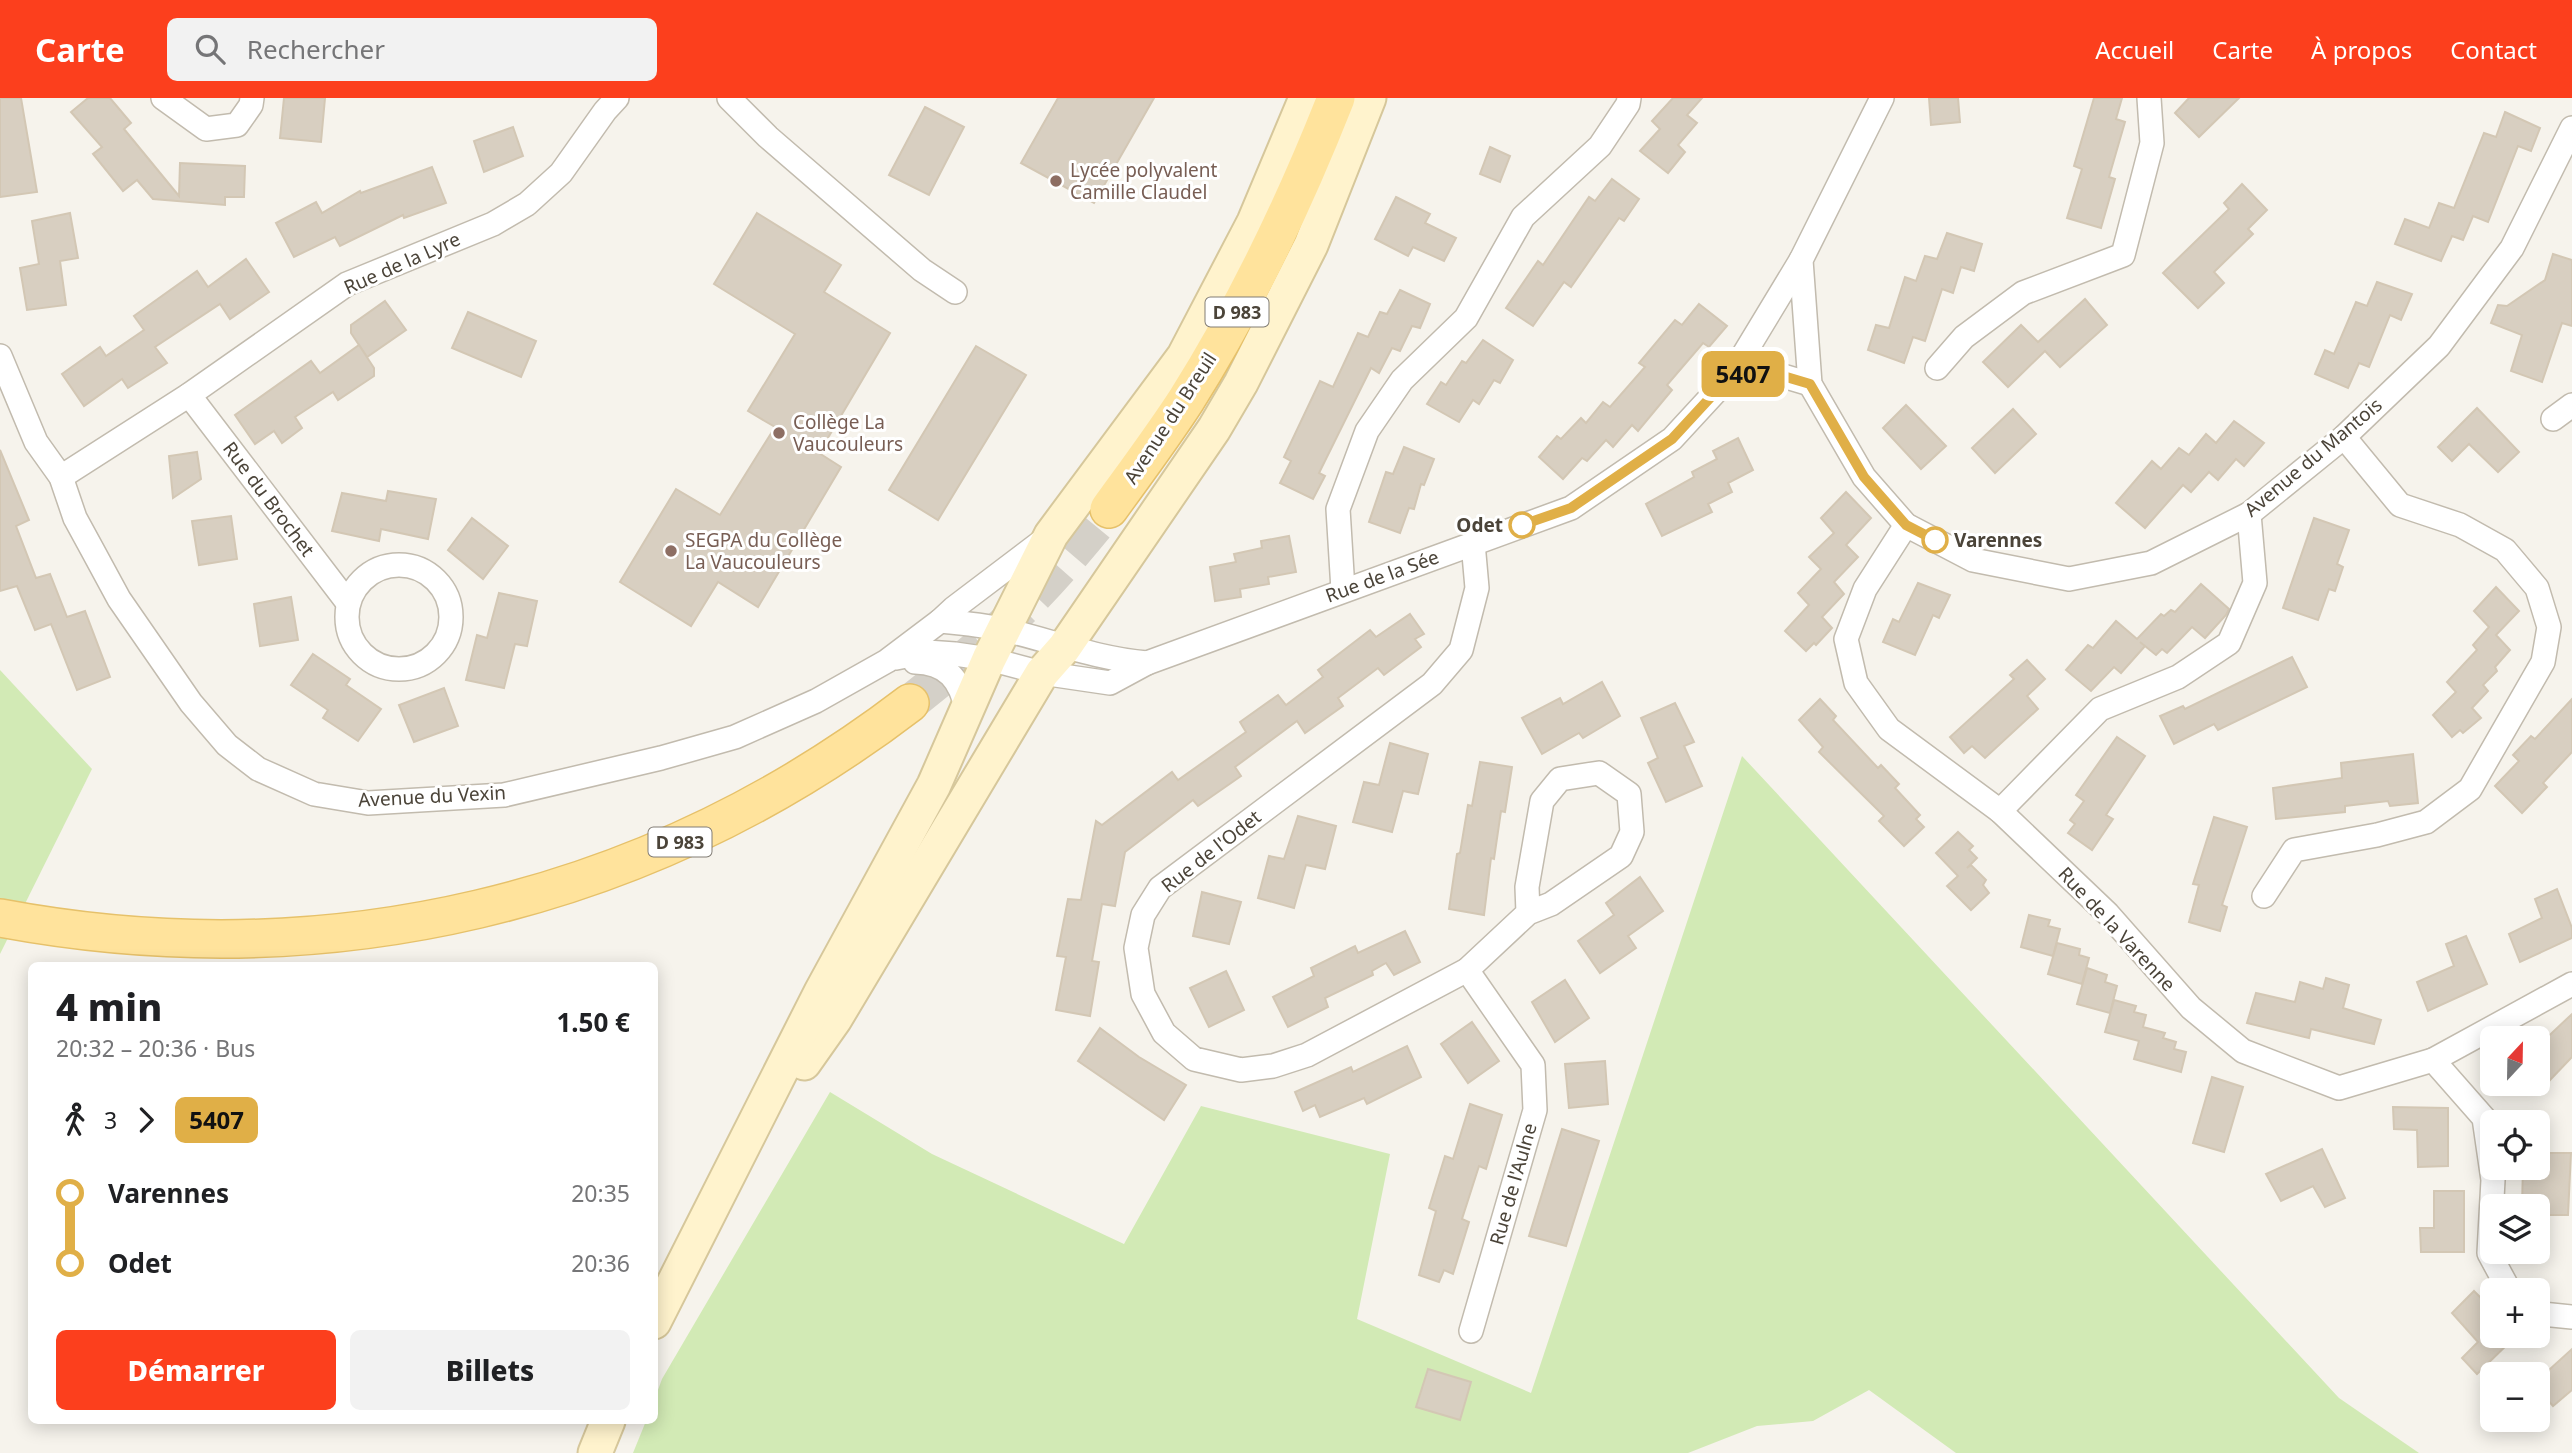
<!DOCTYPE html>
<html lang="fr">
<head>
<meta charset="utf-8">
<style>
  :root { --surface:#fff; --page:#f2f2f2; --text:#202124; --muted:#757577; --accent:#fc3f1d }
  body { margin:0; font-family:"Noto Sans",sans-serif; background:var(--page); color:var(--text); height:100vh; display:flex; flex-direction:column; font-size:26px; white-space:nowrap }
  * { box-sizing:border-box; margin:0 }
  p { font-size:23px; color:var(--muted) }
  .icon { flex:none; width:38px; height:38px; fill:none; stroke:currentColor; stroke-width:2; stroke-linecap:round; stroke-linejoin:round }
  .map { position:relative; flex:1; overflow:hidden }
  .drawer { position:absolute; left:28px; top:864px; width:630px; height:462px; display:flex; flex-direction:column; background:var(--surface); border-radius:10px; box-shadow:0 4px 18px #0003 }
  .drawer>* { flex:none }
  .badge { padding:0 14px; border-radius:10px; font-size:24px; line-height:46px }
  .needle { width:46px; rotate:22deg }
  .controls { position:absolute; left:2480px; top:928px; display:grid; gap:14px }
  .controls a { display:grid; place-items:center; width:70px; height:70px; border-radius:10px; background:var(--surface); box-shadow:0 4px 18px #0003; font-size:35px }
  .map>.badge { position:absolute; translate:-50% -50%; box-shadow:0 0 0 4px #fff }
  .legs { display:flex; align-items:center; gap:10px; height:77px; padding:0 28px; font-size:23px }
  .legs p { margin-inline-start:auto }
  .summary { display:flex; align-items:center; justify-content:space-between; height:119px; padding:0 28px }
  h1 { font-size:38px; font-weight:800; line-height:52px }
  .action { display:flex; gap:14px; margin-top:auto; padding:14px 28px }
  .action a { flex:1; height:80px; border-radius:10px; background:var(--accent); color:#fff; font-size:28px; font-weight:800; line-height:80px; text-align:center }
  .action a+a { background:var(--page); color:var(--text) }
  ul { padding:0 28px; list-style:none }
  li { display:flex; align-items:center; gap:24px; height:70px; font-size:26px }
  li i { display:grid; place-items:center; width:10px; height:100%; margin:0 9px; background:currentColor }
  li i::after { content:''; width:18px; height:18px; margin:-9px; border:5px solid; border-radius:50%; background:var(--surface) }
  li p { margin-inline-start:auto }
  li:first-child i { background:linear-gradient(#0000 50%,currentColor 0) }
  li:last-child i { background:linear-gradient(currentColor 50%,#0000 0) }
  header { display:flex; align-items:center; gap:42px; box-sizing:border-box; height:98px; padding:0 35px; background:var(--accent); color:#fff }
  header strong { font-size:33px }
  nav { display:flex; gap:38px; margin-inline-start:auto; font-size:24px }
  .search { width:490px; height:63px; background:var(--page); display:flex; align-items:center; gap:18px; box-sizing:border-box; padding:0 24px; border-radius:10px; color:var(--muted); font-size:26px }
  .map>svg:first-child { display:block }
  .green { fill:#d2eab5 }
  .building { fill:#d8cfc1; stroke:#d3c7b4; stroke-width:2 }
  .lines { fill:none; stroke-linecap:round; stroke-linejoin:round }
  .primary-tunnel { stroke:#d4d0c8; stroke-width:37; stroke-dasharray:37 18; stroke-linecap:butt }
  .street-casing { stroke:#c2bbae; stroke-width:26 }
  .secondary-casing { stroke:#d6c79b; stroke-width:37 }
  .primary-casing { stroke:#e6c16a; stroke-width:40 }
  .street { stroke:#fff; stroke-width:23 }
  .secondary { stroke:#fff3cd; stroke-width:33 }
  .primary { stroke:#ffe39c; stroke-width:37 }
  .line-1-casing { stroke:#fff; stroke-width:16 }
  .line-1 { stroke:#e0af47; stroke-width:10 }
  .education-dot { fill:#8d6e63; stroke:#fff; stroke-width:2.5 }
  .stop-1-dot { fill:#fff; stroke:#e0af47; stroke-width:3.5 }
  .labels { text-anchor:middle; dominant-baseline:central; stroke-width:6; stroke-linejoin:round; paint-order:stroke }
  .shield { fill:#fff; stroke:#817c74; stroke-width:2 }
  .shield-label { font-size:18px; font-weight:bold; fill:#4b4439 }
  .education-label { font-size:19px; fill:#785e54; stroke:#fff; text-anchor:start }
  .street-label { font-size:19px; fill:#4b4439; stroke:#fff }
  .stop-label { font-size:19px; font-weight:bold; fill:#4b4439; stroke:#fff; text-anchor:end }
</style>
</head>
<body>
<header>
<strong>Carte</strong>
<div class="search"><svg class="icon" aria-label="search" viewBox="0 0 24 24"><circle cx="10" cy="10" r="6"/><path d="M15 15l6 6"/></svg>Rechercher</div>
<nav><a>Accueil</a><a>Carte</a><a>À propos</a><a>Contact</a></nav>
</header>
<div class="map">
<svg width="2572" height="1355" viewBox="0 0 2572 1355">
  <rect width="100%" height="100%" fill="#f6f3ec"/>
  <g class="green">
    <polygon points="0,572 92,671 0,856"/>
    <polygon points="1742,658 2339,1300 2419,1355 1956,1355 1869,1292 1813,1323 1757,1328 1688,1355 633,1355 646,1323 654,1323 655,1300 662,1281 830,994 932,1056 1124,1146 1201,1008 1390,1056 1357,1221 1531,1295"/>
  </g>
  <g class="building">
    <polygon points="0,0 21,0 37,94 0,99"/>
    <polygon points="88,0 110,0 131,25 124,31 179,98 180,65 245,68 244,99 225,99 225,107 153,101 137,82 123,93 93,56 102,49 71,14"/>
    <polygon points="284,0 325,0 321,44 280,40"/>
    <polygon points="1058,0 1154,0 1094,105 1021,65"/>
    <polygon points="1673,0 1702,0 1687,17 1697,25 1678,47 1685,54 1668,75 1640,53 1660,31 1652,23"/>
    <polygon points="1929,0 1958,0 1960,24 1931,27"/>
    <polygon points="2094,0 2122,0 2116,21 2125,24 2109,79 2115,81 2101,130 2067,120 2082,71 2074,68"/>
    <polygon points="2189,0 2239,0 2199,39 2175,15"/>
    <polygon points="925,9 964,29 929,97 889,77"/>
    <polygon points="2505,14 2540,30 2531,53 2518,48 2488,124 2473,118 2463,142 2452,138 2441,163 2395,146 2405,121 2429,130 2439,105 2454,110 2484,35 2496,39"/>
    <polygon points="513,29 523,58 484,74 474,43"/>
    <polygon points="1490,49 1510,58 1500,84 1480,76"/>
    <polygon points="432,69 446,105 404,120 403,117 340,148 335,139 294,159 276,125 316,104 322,115 360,93 361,95"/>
    <polygon points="1612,81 1639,101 1624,123 1619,120 1571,189 1564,184 1533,228 1506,210 1538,163 1543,167 1589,99 1595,103"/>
    <polygon points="2242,86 2267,112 2248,131 2253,136 2214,174 2224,185 2198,210 2163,175 2229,111 2224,105"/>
    <polygon points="1396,99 1430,116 1425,125 1456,140 1444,163 1413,149 1408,158 1375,141"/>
    <polygon points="70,115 78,160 60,163 66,207 27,212 20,170 39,166 32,123"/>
    <polygon points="757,115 841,167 824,194 890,235 819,355 841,369 758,509 718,484 691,528 620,484 676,391 720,417 775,329 748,313 795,236 714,186"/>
    <polygon points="1947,135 1982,146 1974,173 1961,169 1953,195 1942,191 1925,243 1913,239 1904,265 1868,252 1876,227 1889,230 1905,179 1916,183 1925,158 1937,161"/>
    <polygon points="2553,156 2572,162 2572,228 2562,225 2542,284 2511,273 2522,237 2491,225 2498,207 2507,208 2545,182"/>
    <polygon points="246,161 269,194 230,221 220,206 155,249 167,265 128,290 122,281 84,308 62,276 100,249 106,258 144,232 134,218 197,173 208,189"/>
    <polygon points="2377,184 2412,196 2401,222 2390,217 2369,269 2359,265 2348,290 2315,276 2325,252 2334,256 2356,204 2367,208"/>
    <polygon points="1400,192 1430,206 1420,230 1412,228 1400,253 1392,250 1379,275 1371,270 1319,375 1325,378 1313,401 1280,385 1291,363 1284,359 1320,283 1333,289 1358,235 1368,239 1380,214 1387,216"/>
    <polygon points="2085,201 2107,227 2060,269 2045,253 2008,289 1983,264 2021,227 2038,244"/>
    <polygon points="385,203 406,232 367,259 351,235 351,227"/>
    <polygon points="1699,206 1727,228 1709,249 1703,245 1667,287 1672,292 1638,333 1632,327 1613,349 1606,342 1587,363 1582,360 1563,381 1539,359 1557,338 1561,341 1581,320 1586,325 1603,304 1610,309 1645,269 1639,265 1675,222 1682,227"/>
    <polygon points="468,214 536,243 521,279 452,250"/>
    <polygon points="1483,242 1513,262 1500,285 1494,282 1479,306 1473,302 1459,324 1427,306 1441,284 1446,287 1462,263 1466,265"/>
    <polygon points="359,247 374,270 374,278 338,302 333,294 295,319 302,330 282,345 274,333 255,346 235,317 311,263 320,275"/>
    <polygon points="976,248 1026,277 938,422 889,392"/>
    <polygon points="1906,307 1946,348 1921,371 1883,330"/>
    <polygon points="2477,310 2519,354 2498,374 2469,346 2452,363 2438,349"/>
    <polygon points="2013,311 2036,336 1995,375 1972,350"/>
    <polygon points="2234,323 2264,345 2244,368 2236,361 2218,382 2209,374 2191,394 2183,387 2145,430 2116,405 2152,363 2161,371 2179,350 2189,357 2206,336 2216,345"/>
    <polygon points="1738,340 1753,372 1728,385 1732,394 1708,406 1712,414 1662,438 1646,406 1694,379 1692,374 1717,361 1713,353"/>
    <polygon points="1404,349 1434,361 1424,387 1421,386 1414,411 1409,410 1400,435 1369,424 1386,374 1393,376"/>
    <polygon points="0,352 29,422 16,428 36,480 50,476 67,519 85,513 110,579 77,592 51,526 35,532 17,488 0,493"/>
    <polygon points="197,354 201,381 173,400 169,358"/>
    <polygon points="388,393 436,401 428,441 381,431 379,443 332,433 342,395 386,403"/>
    <polygon points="1846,394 1871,420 1846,447 1858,459 1834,484 1844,496 1822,519 1832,530 1816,547 1814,545 1806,553 1785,533 1809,507 1798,495 1821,471 1809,459 1834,435 1821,420"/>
    <polygon points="231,418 237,461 199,467 192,423"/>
    <polygon points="472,420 508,448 483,481 448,452"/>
    <polygon points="2314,420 2349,432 2337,466 2343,469 2335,493 2329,491 2318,522 2283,510"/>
    <polygon points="1289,438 1296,474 1268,479 1269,486 1240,491 1241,499 1215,503 1210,469 1236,464 1234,456 1262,450 1261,443"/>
    <polygon points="1918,485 1950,497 1939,520 1933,517 1915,557 1883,544 1893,521 1899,524"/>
    <polygon points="2201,486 2229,511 2226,517 2205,540 2192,529 2167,555 2162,551 2156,557 2140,544 2145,548 2121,575 2114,569 2091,593 2066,572 2088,547 2093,550 2116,523 2137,541 2161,516 2164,518 2171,512 2175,514"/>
    <polygon points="2496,489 2519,513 2496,537 2510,552 2495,569 2497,573 2483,587 2488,593 2472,610 2481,620 2463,635 2460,632 2452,639 2433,617 2456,594 2447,584 2477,552 2473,547 2489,529 2474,513"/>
    <polygon points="499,495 537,503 527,548 515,546 504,590 466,582 477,537 487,540"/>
    <polygon points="291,499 298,542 260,548 254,506"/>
    <polygon points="1410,516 1424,536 1415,541 1421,549 1384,577 1378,570 1338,600 1343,608 1305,635 1297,623 1235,669 1241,678 1198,708 1193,702 1125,754 1115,808 1102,806 1092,863 1099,864 1090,918 1056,912 1066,859 1057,858 1068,801 1081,802 1096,723 1102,727 1172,674 1178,682 1246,634 1240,624 1278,597 1286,607 1323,579 1318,572 1370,532 1376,539"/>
    <polygon points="313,556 350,581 346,587 381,611 358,643 323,620 328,612 291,587"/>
    <polygon points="2292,559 2307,589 2218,632 2214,626 2174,646 2160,618 2183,608 2185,611"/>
    <polygon points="2027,562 2045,581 2027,598 2038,611 1985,660 1972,648 1964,655 1950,639 2014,581 2010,577"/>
    <polygon points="1602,584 1620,618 1583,640 1579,635 1542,656 1522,620 1560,600 1563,606"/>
    <polygon points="444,590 458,628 414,644 399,607"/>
    <polygon points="1820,601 1836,618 1833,622 1878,670 1881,667 1899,686 1895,690 1920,717 1916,721 1924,729 1904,748 1879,723 1884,718 1819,654 1823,649 1799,622"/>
    <polygon points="2572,601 2572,654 2543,685 2547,689 2522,715 2495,688 2519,663 2513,657 2531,638 2535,641"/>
    <polygon points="1675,605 1694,644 1684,648 1702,688 1666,704 1648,665 1658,660 1641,620"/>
    <polygon points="2117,639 2145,658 2106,717 2113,721 2092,752 2068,735 2075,726 2070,722 2084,703 2076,697"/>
    <polygon points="1390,645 1428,656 1418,696 1403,693 1392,734 1353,724 1364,684 1379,687"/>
    <polygon points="2413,656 2418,705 2390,708 2388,703 2345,708 2345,714 2276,721 2273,690 2342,680 2341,665"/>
    <polygon points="1480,664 1512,669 1505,714 1501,713 1494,761 1491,760 1484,817 1449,811 1457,756 1460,755 1468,707 1472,708"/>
    <polygon points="1298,718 1336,728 1325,771 1306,767 1294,810 1258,800 1269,758 1284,761"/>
    <polygon points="2214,719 2247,729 2222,807 2227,809 2220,833 2189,824 2199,787 2193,786"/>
    <polygon points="1958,734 1973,748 1969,752 1977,760 1967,770 1971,767 1986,782 1983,787 1989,795 1971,812 1947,788 1958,778 1936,755"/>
    <polygon points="1640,779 1663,813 1628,838 1636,850 1600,875 1578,843 1614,817 1606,805"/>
    <polygon points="2557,791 2572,830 2572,840 2520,864 2509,836 2542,820 2535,801"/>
    <polygon points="1202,794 1241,804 1229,846 1193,838"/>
    <polygon points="2029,817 2050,822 2048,828 2060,831 2053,858 2021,849"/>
    <polygon points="1405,833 1420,864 1394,877 1386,865 1372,873 1373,877 1325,900 1328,909 1288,929 1273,899 1314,878 1311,870 1355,848 1358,855"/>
    <polygon points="2466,838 2487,886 2428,913 2417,884 2454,868 2446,846"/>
    <polygon points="2057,845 2080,851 2079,857 2089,860 2082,886 2048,876"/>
    <polygon points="2087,870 2107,877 2105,884 2117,888 2110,915 2077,906"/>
    <polygon points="1226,873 1244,912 1209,929 1190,890"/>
    <polygon points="2326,880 2349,887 2343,910 2381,922 2374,946 2311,931 2309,940 2247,925 2256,895 2295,904 2300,884 2323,891"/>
    <polygon points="1565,882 1589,920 1555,944 1532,904"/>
    <polygon points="2114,902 2136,908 2134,914 2146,917 2143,929 2165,935 2163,940 2176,944 2174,951 2186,954 2181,974 2134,961 2139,943 2105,934"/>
    <polygon points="2572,916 2572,959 2550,982 2538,971 2538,948"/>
    <polygon points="1472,924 1499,963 1468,985 1441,946"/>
    <polygon points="1100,930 1139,959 1186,987 1164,1022 1078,963"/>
    <polygon points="1407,948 1421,979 1367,1006 1364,1000 1320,1019 1315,1007 1303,1013 1295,994 1351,969 1353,974"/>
    <polygon points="1605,963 1608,1006 1569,1010 1565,966"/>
    <polygon points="2212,979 2243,989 2224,1054 2193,1045"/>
    <polygon points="1470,1006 1502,1017 1486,1071 1479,1068 1462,1121 1469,1124 1453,1176 1444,1172 1439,1184 1419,1177 1436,1113 1429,1110 1445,1058 1453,1061"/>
    <polygon points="2393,1009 2448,1010 2448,1068 2418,1069 2417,1032 2394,1031"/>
    <polygon points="1562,1031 1599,1043 1566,1148 1529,1138"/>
    <polygon points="2322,1051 2345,1100 2325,1109 2313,1088 2281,1103 2266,1076"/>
    <polygon points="2538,1055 2571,1055 2568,1117 2538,1117 2538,1108 2522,1108 2523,1069 2538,1069"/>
    <polygon points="2434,1093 2464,1093 2464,1154 2421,1154 2420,1130 2434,1130"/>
    <polygon points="2474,1193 2492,1211 2492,1237 2517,1237 2477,1276 2462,1260 2478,1244 2452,1215"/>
    <polygon points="2572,1251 2572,1292 2553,1308 2538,1291 2538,1282"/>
    <polygon points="1428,1271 1471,1284 1460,1322 1416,1309"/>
  </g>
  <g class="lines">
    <path class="primary-tunnel" d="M910,605C935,585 960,565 985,544C1031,505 1071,458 1109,411"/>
    <g class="street-casing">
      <g id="street">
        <polyline points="163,0 206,31 237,27 251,7 252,0"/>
        <polyline points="729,0 768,39 922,172 955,194"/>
        <polyline points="1882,0 1801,162 1810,286 1864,379 1906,427 1973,462 2069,481 2151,465 2249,416 2344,339 2439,248 2512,150 2572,30"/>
        <path d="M0,258L36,344L61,379L75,420L93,453L119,501L191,605L227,647L258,671L314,696L368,705L504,697L661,660L735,639L816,603L887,563L940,523C962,525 984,527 1005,532C1052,543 1098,561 1147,565L1571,410L1672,341L1732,276L1801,162"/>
        <polyline points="1937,270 1964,239 2023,195 2123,157 2152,45 2149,0"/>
        <polyline points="1732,276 1773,275 1810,286"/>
        <polyline points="189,297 348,505"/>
        <polyline points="2553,321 2572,307"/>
        <polyline points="61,379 189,297 347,186 493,126 527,106 561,75 605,13 617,0"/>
        <polyline points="1906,427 1865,491 1846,541 1856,585 1889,631 2000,713 2108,816 2191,910 2243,953 2339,990 2433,962 2572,886"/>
        <polyline points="1473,445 1477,490 1461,552 1432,586 1160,790 1143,817 1136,850 1143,896 1164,935 1194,961 1241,972 1273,968 1307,957 1467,872 1528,815 1551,806 1621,758 1632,734 1629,696 1599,675 1560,681 1542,703 1527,789 1528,815"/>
        <circle cx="399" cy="519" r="52"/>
        <polyline points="1343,492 1338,411 1367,333 1402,282 1466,220 1523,119 1600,48 1628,6 1629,0"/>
        <polyline points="940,523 954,510 1045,441"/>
        <polyline points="896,560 927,554 955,556 989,561 1042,575 1110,585 1147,565"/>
        <path d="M915,564C948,565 960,582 967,612"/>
        <polyline points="2000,713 2100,611 2178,579 2229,545 2255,485 2249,416"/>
        <polyline points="2264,798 2294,752 2377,737 2426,724 2470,691 2543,564 2549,529 2537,490 2505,452 2460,427 2400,407 2344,339"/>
        <polyline points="1467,872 1533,967 1535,1012 1471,1233"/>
        <polyline points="2433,962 2484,1020 2493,1082 2489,1155 2509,1192"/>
        <polyline points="2538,1213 2542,1216 2572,1219"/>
      </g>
    </g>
    <g class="secondary-casing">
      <g id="secondary">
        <polyline points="804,965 835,921 1042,575 1064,550 1214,331 1241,285 1311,147 1369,0"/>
        <polyline points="654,1224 821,894 934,687 989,561 1051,437 1184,258 1254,124 1306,0"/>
        <polyline points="595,1355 608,1323"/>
      </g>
    </g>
    <g class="primary-casing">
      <g id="primary">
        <path d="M1109,411C1135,375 1162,339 1186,302C1246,207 1295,104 1336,0"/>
        <path d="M0,820C326,881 646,807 910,605"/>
      </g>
    </g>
    <use href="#street" class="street"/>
    <use href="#secondary" class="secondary"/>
    <use href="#primary" class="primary"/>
  </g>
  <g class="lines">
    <g class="line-1-casing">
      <polyline id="line-1" points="1522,427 1571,410 1672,341 1732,276 1773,275 1810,286 1864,379 1906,427 1935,442"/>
    </g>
    <use href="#line-1" class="line-1"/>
  </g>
  <g class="education-dot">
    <circle cx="1056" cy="83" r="7"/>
    <circle cx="779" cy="335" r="7"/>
    <circle cx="671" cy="453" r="7"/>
  </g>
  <g class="stop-1-dot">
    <circle cx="1522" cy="427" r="12"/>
    <circle cx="1935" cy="442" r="12"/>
  </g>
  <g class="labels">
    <g class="shield">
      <rect x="1205.5" y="199.5" width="63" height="29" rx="5"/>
      <rect x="648.5" y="729.5" width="63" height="29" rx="5"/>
    </g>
    <g class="shield-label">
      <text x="1237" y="214">D 983</text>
      <text x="680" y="744">D 983</text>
    </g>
    <g class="education-label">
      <text x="1070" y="72">Lycée polyvalent<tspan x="1070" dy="22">Camille Claudel</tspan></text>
      <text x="793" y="324">Collège La<tspan x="793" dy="22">Vaucouleurs</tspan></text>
      <text x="685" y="442">SEGPA du Collège<tspan x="685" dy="22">La Vaucouleurs</tspan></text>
    </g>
    <g class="street-label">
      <text transform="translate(402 165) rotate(-24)">Rue de la Lyre</text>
      <text transform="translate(1170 320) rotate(-57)">Avenue du Breuil</text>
      <text transform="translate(2313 359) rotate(-40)">Avenue du Mantois</text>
      <text transform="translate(269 401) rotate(53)">Rue du Brochet</text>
      <text transform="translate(1382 478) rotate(-20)">Rue de la Sée</text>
      <text transform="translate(432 698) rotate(-3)">Avenue du Vexin</text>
      <text transform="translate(1211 753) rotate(-38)">Rue de l'Odet</text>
      <text transform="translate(2117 831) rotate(47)">Rue de la Varenne</text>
      <text transform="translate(1513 1086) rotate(-74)">Rue de l'Aulne</text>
    </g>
    <g class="stop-label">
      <text x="1503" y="427">Odet</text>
      <text x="1954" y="442" text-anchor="start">Varennes</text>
    </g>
  </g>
</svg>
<div class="controls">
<a><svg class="needle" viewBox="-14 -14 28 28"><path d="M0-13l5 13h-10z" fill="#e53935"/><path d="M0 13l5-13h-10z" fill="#757577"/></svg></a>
<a><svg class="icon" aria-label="locate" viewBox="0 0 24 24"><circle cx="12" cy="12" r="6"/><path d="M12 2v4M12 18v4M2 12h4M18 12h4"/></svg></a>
<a><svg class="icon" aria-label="layers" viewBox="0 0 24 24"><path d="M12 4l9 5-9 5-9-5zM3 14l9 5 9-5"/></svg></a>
<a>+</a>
<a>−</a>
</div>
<b class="badge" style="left:1743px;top:276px;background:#e0af47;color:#111">5407</b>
<section class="drawer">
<div class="summary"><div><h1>4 min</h1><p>20:32 – 20:36 · Bus</p></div><b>1.50 €</b></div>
<div class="legs"><svg class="icon" aria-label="walk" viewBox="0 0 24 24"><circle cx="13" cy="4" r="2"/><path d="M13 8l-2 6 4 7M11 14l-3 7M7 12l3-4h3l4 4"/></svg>3<svg class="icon" aria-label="forward" viewBox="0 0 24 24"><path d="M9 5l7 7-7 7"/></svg><b class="badge" style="background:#e0af47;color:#111">5407</b></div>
<ul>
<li><i style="color:#e0af47"></i><b>Varennes</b><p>20:35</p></li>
<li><i style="color:#e0af47"></i><b>Odet</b><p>20:36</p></li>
</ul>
<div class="action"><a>Démarrer</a><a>Billets</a></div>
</section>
</div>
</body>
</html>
